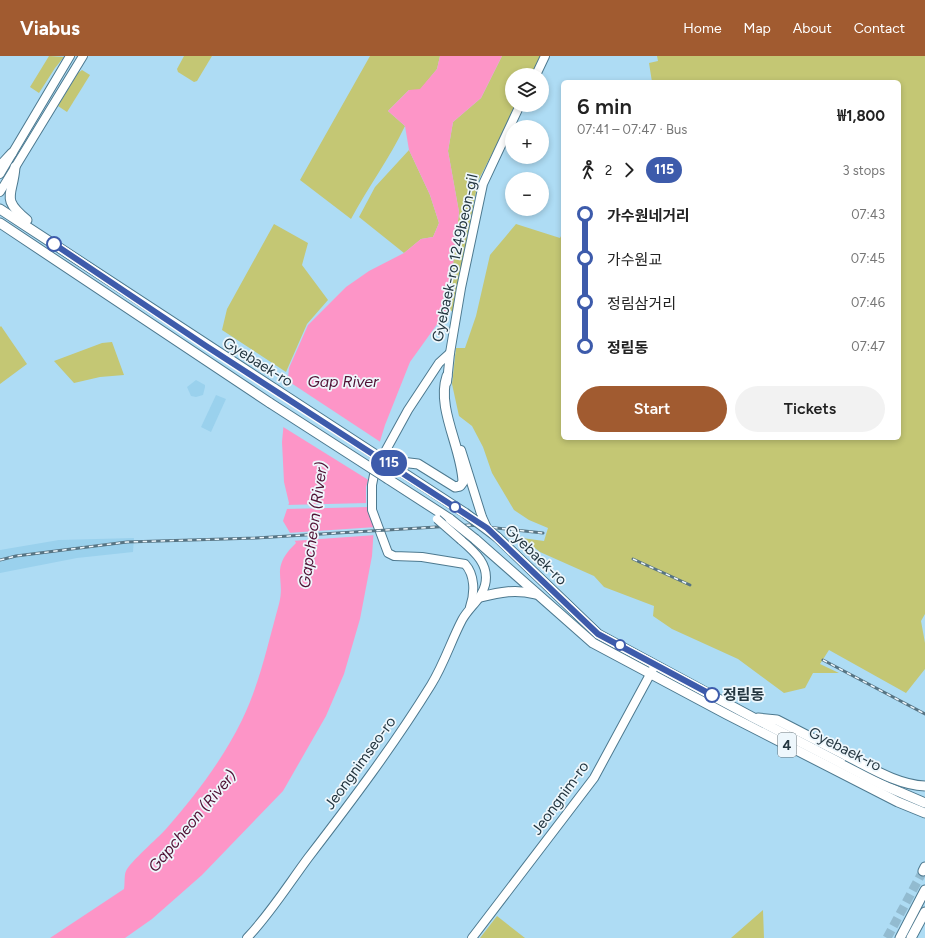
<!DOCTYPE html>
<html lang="en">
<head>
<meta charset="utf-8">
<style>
  :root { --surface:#fff; --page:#f2f2f2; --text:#222; --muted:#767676; --accent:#a15b30 }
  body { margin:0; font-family:Figtree,"Noto Sans KR",sans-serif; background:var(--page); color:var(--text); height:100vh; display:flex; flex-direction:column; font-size:15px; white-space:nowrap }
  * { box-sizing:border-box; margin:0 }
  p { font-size:13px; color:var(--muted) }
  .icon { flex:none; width:22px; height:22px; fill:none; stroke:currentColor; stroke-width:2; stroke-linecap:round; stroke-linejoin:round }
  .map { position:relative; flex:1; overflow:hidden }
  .panel { position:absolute; left:561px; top:24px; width:340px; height:360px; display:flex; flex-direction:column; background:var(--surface); border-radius:6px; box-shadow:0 2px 6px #0003 }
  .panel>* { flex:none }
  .badge { padding:0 8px; border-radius:13px; font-size:14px; line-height:26px }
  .tools { position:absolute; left:505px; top:12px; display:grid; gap:8px }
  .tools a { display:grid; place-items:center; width:44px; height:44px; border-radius:50%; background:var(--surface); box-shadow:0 2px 6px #0003; font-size:20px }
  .map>.badge { position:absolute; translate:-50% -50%; box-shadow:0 0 0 2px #fff }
  .legs { display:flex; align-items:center; gap:6px; height:44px; padding:0 16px; font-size:13px }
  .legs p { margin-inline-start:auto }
  .headline { display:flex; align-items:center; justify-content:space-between; height:68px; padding:0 16px }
  h1 { font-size:22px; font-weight:600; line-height:30px }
  .action { display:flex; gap:8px; margin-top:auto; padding:8px 16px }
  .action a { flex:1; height:46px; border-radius:24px; background:var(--accent); color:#fff; font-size:16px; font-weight:600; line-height:46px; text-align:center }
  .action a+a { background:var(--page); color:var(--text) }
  ul { padding:0 16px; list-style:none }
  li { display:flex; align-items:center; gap:14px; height:44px; font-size:15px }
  li i { display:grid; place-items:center; width:6px; height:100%; margin:0 5px; background:currentColor }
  li i::after { content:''; width:10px; height:10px; margin:-5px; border:3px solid; border-radius:50%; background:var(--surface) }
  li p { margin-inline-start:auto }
  li:first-child i { background:linear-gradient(#0000 50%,currentColor 0) }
  li:last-child i { background:linear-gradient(currentColor 50%,#0000 0) }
  header { display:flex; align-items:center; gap:24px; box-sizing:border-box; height:56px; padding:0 20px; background:var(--accent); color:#fff }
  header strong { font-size:19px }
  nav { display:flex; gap:22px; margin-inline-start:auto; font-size:14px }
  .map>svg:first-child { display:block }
  .built { fill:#9ad1ed }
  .green { fill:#c4c774 }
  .water { fill:#fd95c7 }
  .pier { fill:#aedcf4 }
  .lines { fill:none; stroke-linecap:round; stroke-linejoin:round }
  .primary-tunnel { stroke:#92bbd0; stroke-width:9; stroke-dasharray:9 4.5; stroke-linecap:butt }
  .secondary-casing { stroke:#4d798f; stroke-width:10 }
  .primary-casing { stroke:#4d798f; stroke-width:11 }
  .secondary { stroke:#fff; stroke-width:8 }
  .primary { stroke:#fff; stroke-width:9 }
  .rail-casing { stroke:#577483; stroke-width:3 }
  .rail { stroke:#eef7fc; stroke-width:1.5; stroke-dasharray:4.5; stroke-linecap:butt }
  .secondary-bridge-casing { stroke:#4d798f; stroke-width:10; stroke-linecap:butt }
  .primary-bridge-casing { stroke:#4d798f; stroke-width:11; stroke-linecap:butt }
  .secondary-bridge { stroke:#fff; stroke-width:8 }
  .primary-bridge { stroke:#fff; stroke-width:9 }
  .line-1-casing { stroke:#fff; stroke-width:9 }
  .line-1 { stroke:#3d5bab; stroke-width:6 }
  .stop-1-dot { fill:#fff; stroke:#3d5bab; stroke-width:2 }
  .labels { text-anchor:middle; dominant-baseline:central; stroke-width:3.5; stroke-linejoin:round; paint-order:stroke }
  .shield { fill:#eef7fc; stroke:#617078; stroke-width:1 }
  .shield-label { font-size:14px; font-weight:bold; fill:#243640 }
  .street-label { font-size:15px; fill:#243640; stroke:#eef7fc }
  .stop-label { font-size:15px; font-weight:bold; fill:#243640; stroke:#eef7fc; text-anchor:start }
  .water-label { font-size:16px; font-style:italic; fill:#501134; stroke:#eef7fc }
</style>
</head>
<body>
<header>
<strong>Viabus</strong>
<nav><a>Home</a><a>Map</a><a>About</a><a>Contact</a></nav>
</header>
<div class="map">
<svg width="925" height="882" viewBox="0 0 925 882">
  <rect width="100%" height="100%" fill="#aedcf4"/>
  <g class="built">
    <polygon points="196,324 205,329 205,331 203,339 196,341 191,340 187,331"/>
    <polygon points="216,339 226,343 211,376 201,371"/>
    <polygon points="134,482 133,496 77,502 0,517 0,494 59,484"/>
  </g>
  <g class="green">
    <polygon points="49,0 64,1 55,12 39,37 30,31"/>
    <polygon points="184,0 212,0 197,25 194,26 178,16 177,13"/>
    <path d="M370,0H440L437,13L420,34H409L388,55L405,70C390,102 368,131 351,163L300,124Z"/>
    <polygon points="502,0 541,0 532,19 512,19 512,49 517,49 478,125 453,256 448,253 459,156 448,95 453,66 481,42"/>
    <polygon points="657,0 925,0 925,558 921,565 925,587 925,613 906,637 829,594 820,608 839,617 813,617 805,632 784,637 738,603 672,573 653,560 654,550 604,531 594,520 540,496 522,482 544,485 548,472 529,464 514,454 492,417 483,391 472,370 459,360 452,328 456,292 465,292 476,260 490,199 516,168 560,182 563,176 563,382 899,382 899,26 652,26 649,7 658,5"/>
    <polygon points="82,14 90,19 67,56 58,50 78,17"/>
    <polygon points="409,94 430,139 439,167 433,181 421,183 404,197 359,161 375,131"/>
    <polygon points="274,168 308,187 302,209 328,244 307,268 286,316 222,274 227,253"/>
    <polygon points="1,270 27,308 0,328 0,271"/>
    <polygon points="112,286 124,319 100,321 74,327 54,305 102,287"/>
    <polygon points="763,854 764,882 731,882"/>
    <polygon points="497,860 525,882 480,882"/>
  </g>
  <path class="water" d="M440,0H502L481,42L453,66L448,95L459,156L448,253L410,306L385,369L366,431V447L374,470L372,500L360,563L344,618L326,660L283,735L202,819L152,863L125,882H50L124,833C125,828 124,819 126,815C130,806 158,782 166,773C195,740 223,703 242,664C260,627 268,587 279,548C286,521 269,513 296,487L283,465L289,447L284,426L282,386L289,312L308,269L346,231L369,215L404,197L421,183L433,181L439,167L430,139L409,94L405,70L388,55L409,34L420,33L437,13Z"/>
  <g class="pier">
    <polygon points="285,323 382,387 370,425 280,369"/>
    <polygon points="368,447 369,451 285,453 286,449"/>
    <polygon points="376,471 376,479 292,485 287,477"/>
  </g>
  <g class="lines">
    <polyline class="primary-tunnel" points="887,882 923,815"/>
    <g class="secondary-casing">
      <g id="secondary">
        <polyline points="536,19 545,0"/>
        <polyline points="0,118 70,0"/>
        <polyline points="0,136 83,0"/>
        <path d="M450,297L439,307L408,354L375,414L372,429V454L388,497L394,500L422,501L465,508C475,519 475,537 470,551"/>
        <polyline points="447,326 450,297 461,232 483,128 520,49"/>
        <polyline points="461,394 482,461"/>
        <path d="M247,882C270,858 288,829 308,802C351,746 394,689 431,629C444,608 451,585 462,564C469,551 482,543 485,529C490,509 475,496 461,484"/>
        <polyline points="472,882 594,722 653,613"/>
      </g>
    </g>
    <g class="primary-casing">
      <g id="primary">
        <polyline points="0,110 12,97"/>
        <path d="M15,111C13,140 0,142 27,164"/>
        <polyline points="0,153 275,333"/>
        <polyline points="0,167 270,347"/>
        <path d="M384,404L418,408L455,431L460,430L463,426C462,392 436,352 447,320"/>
        <polyline points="393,410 465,457"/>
        <polyline points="388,423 450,463"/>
        <polyline points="497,481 598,578 752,661 881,728 925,747"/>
        <polyline points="475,483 593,587 726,658 898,746 925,757"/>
        <path d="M481,541C500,536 516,533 535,538"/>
        <polyline points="758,662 777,664 847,700"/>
        <polyline points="923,815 925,811"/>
        <polyline points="900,882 925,834"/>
        <polyline points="911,882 925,856"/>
      </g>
    </g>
    <use href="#secondary" class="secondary"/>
    <use href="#primary" class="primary"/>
    <g class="rail-casing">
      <g id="rail">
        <polyline points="633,503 690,529"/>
        <polyline points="0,504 16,500 127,486 256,482 469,469 543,477"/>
        <polyline points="823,604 925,658"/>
      </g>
    </g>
    <use href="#rail" class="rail"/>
    <g class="secondary-bridge-casing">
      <g id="secondary-bridge">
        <polyline points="482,461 487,472"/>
        <polyline points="437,463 461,484"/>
      </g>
    </g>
    <g class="primary-bridge-casing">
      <g id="primary-bridge">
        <polyline points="275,333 393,410"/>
        <polyline points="270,347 388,423"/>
        <polyline points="465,457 497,481"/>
        <polyline points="450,463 475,483"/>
        <path d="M847,700C871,712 898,729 925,730"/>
      </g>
    </g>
    <use href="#secondary-bridge" class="secondary-bridge"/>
    <use href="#primary-bridge" class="primary-bridge"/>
  </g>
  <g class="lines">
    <g class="line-1-casing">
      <polyline id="line-1" points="54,188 206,290 487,472 598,578 712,639"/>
    </g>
    <use href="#line-1" class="line-1"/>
  </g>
  <g class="stop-1-dot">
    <circle cx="54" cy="188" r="7"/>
    <circle cx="455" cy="451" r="5"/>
    <circle cx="620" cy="589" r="5"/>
    <circle cx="712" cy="639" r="7"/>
  </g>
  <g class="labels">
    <rect class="shield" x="778" y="677" width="18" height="24" rx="3"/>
    <g class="shield-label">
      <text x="787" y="689">4</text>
    </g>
    <g class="street-label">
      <text transform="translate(455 202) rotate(-78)">Gyebaek-ro 1249beon-gil</text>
      <text transform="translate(258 306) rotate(32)">Gyebaek-ro</text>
      <text transform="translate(536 499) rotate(44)">Gyebaek-ro</text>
      <text transform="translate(845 693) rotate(27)">Gyebaek-ro</text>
      <text transform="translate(360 707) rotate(-54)">Jeongnimseo-ro</text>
      <text transform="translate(560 742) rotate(-54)">Jeongnim-ro</text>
    </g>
    <g class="stop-label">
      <text x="723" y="639">정림동</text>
    </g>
    <g class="water-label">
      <text x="343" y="325">Gap River</text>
      <text transform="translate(313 469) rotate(-82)">Gapcheon (River)</text>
      <text transform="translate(192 765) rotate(-50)">Gapcheon (River)</text>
    </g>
  </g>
</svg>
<div class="tools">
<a><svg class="icon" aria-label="layers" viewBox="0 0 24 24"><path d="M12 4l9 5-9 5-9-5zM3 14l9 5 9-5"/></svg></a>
<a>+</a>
<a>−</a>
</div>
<b class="badge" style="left:389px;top:407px;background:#3d5bab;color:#fff">115</b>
<section class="panel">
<div class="headline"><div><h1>6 min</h1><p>07:41 – 07:47 · Bus</p></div><b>₩1,800</b></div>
<div class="legs"><svg class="icon" aria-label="walk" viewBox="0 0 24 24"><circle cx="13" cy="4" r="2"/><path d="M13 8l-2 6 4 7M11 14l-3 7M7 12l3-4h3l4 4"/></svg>2<svg class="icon" aria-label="forward" viewBox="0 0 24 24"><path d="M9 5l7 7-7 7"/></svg><b class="badge" style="background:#3d5bab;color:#fff">115</b><p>3 stops</p></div>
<ul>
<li><i style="color:#3d5bab"></i><b>가수원네거리</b><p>07:43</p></li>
<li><i style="color:#3d5bab"></i><span>가수원교</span><p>07:45</p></li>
<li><i style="color:#3d5bab"></i><span>정림삼거리</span><p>07:46</p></li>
<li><i style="color:#3d5bab"></i><b>정림동</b><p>07:47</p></li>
</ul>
<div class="action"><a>Start</a><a>Tickets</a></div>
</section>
</div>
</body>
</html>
